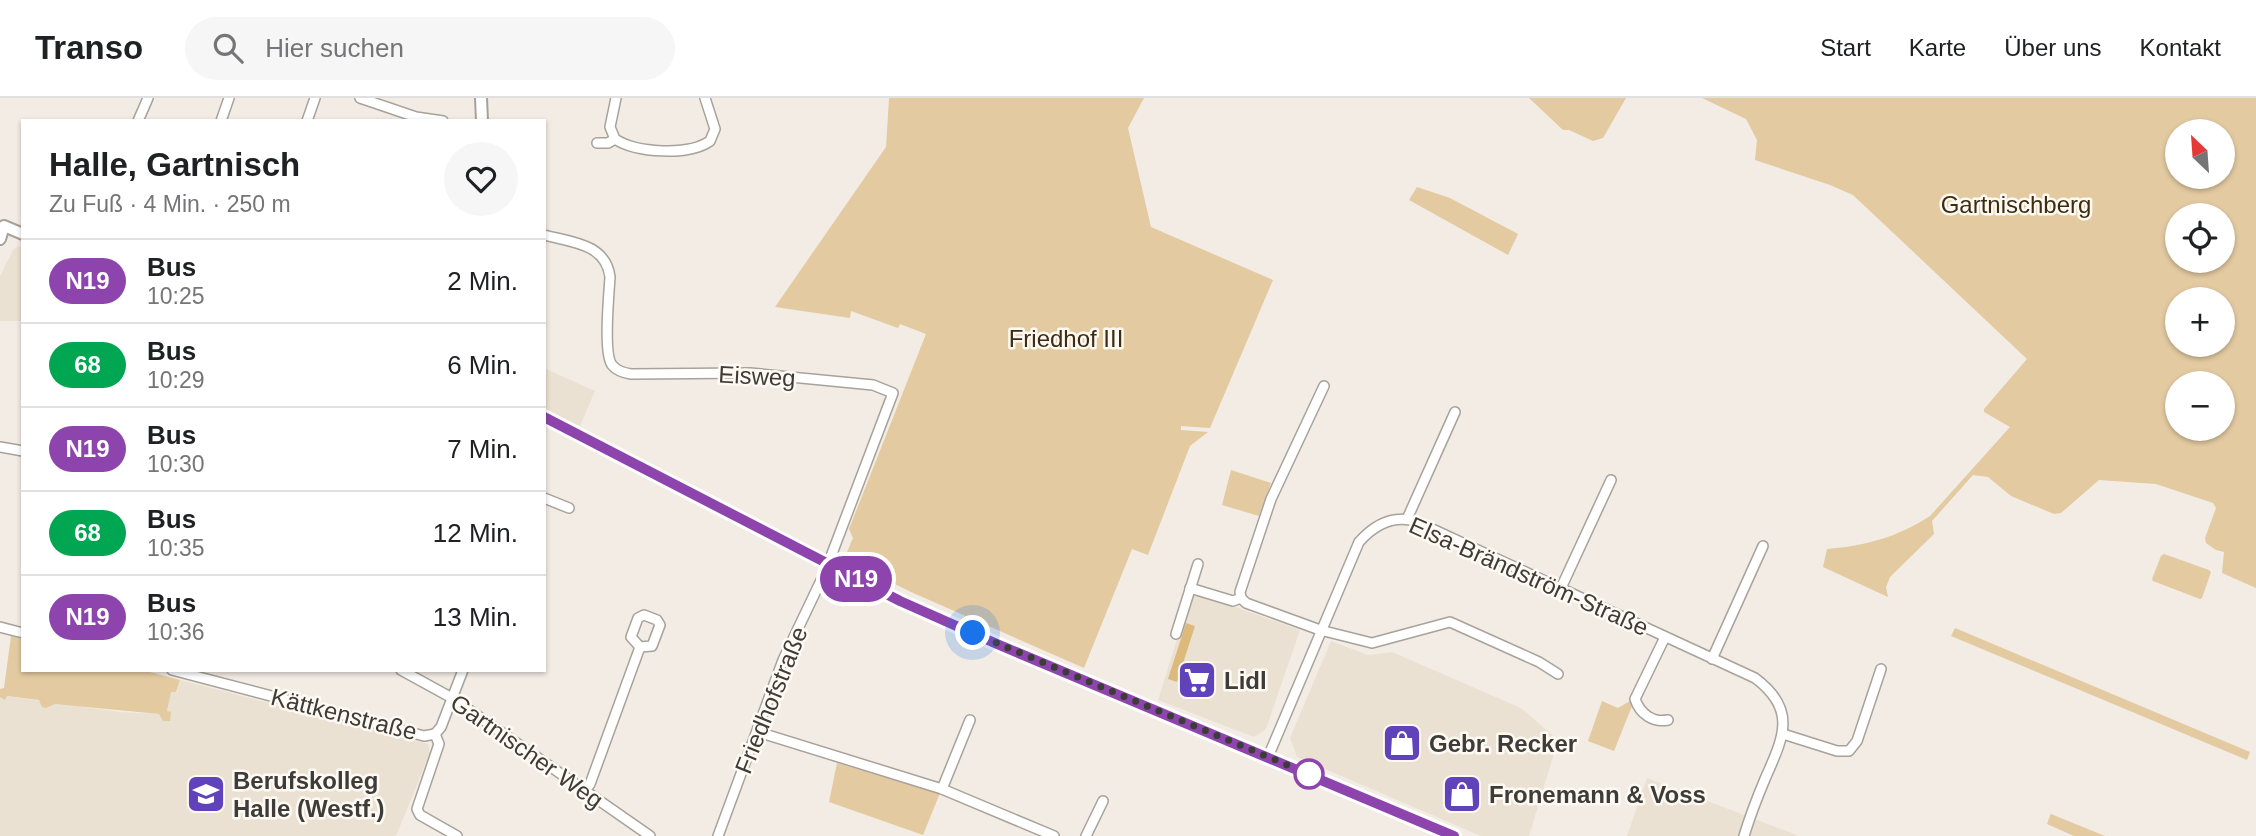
<!DOCTYPE html>
<html lang="de">
<head>
<meta charset="utf-8">
<style>
  :root { --surface:#fff; --page:#f6f6f6; --text:#202124; --muted:#757577; --line:#e0e0e0 }
  body { margin:0; font-family:Arial,sans-serif; background:var(--page); color:var(--text); height:100vh; display:flex; flex-direction:column; font-size:26px; white-space:nowrap }
  * { box-sizing:border-box; margin:0 }
  p { font-size:23px; color:var(--muted) }
  .icon { flex:none; width:38px; height:38px; fill:none; stroke:currentColor; stroke-width:2; stroke-linecap:round; stroke-linejoin:round }
  .map { position:relative; flex:1; overflow:hidden }
  .panel { position:absolute; left:21px; top:21px; width:525px; height:553px; display:flex; flex-direction:column; background:var(--surface); border-radius:0px; box-shadow:0 2px 5px #0004 }
  .panel>* { flex:none }
  .badge { padding:0 14px; border-radius:23px; font-size:24px; line-height:46px }
  .needle { width:46px; rotate:335deg }
  .buttons { position:absolute; left:2165px; top:21px; display:grid; gap:14px }
  .buttons a { display:grid; place-items:center; width:70px; height:70px; border-radius:50%; background:var(--surface); box-shadow:0 2px 5px #0004; font-size:35px }
  .you { position:absolute; width:35px; height:35px; margin:-18px; border:5px solid #fff; border-radius:50%; background:#1a73e8; box-shadow:0 0 0 10px #1a73e833 }
  .map>.badge { position:absolute; translate:-50% -50%; box-shadow:0 0 0 4px #fff }
  .round { display:grid; place-items:center; flex:none; width:74px; height:74px; border-radius:37px; background:var(--page) }
  .summary { display:flex; align-items:center; justify-content:space-between; height:119px; padding:0 28px }
  h1 { font-size:33px; font-weight:800; line-height:52px }
  ul { padding:0; list-style:none }
  li { display:flex; align-items:center; gap:21px; height:84px; padding:0 28px; border-top:2px solid var(--line) }
  li div { flex:1 }
  li b { display:block; font-size:26px }
  li em { font-style:normal }
  li .badge { min-width:77px; font-weight:700; text-align:center }
  header { display:flex; align-items:center; gap:42px; box-sizing:border-box; height:98px; padding:0 35px; background:var(--surface); border-bottom:2px solid var(--line) }
  header strong { font-size:33px }
  nav { display:flex; gap:38px; margin-inline-start:auto; font-size:24px }
  .search { width:490px; height:63px; background:var(--page); display:flex; align-items:center; gap:18px; box-sizing:border-box; padding:0 24px; border-radius:38px; color:var(--muted); font-size:26px }
  .map>svg:first-child { display:block }
  .built { fill:#ebe1d2 }
  .green { fill:#e3caa1; fill-rule:evenodd }
  .water { fill:#deb97c }
  .lines { fill:none; stroke-linecap:round; stroke-linejoin:round }
  .minor-casing { stroke:#a7a29a; stroke-width:12 }
  .tertiary-casing { stroke:#a7a29a; stroke-width:14 }
  .minor { stroke:#fff; stroke-width:9 }
  .tertiary { stroke:#fff; stroke-width:10 }
  .line-casing { stroke:#fff; stroke-width:16 }
  .line { stroke:#8e44ad; stroke-width:10 }
  .walk { stroke:#3e3c39; stroke-width:7; stroke-dasharray:0 12.6 }
  .stop-dot { fill:#fff; stroke:#8e44ad; stroke-width:3.5 }
  .labels { text-anchor:middle; dominant-baseline:central; stroke-width:5; stroke-linejoin:round; paint-order:stroke }
  .park-label { font-size:24px; fill:#3c2c11; stroke:#fefaf3 }
  .street-label { font-size:24px; fill:#3e3c39; stroke:#fefaf3 }
  .poi-label { font-size:24px; font-weight:bold; fill:#3e3c39; stroke:#fefaf3; text-anchor:start }
</style>
</head>
<body>
<header>
<strong>Transo</strong>
<div class="search"><svg class="icon" aria-label="search" viewBox="0 0 24 24"><circle cx="10" cy="10" r="6"/><path d="M15 15l6 6"/></svg>Hier suchen</div>
<nav><a>Start</a><a>Karte</a><a>Über uns</a><a>Kontakt</a></nav>
</header>
<div class="map">
<svg width="2256" height="738" viewBox="0 0 2256 738">
  <rect width="100%" height="100%" fill="#f2ece4"/>
  <g class="built">
    <polygon points="17,149 23,149 23,223 0,223 0,178 13,152"/>
    <polygon points="544,270 595,293 580,328 544,310"/>
    <polygon points="1198,496 1300,532 1266,631 1254,639 1158,602 1190,500"/>
    <polygon points="1331,543 1368,557 1392,554 1521,610 1558,642 1529,738 1481,738 1297,659 1290,640"/>
    <polygon points="180,582 428,646 430,655 396,738 0,738 0,599 5,601 6,598 120,614 160,616 167,613 171,593 177,594"/>
    <polygon points="1647,680 1799,738 1627,738"/>
  </g>
  <g class="green">
    <polygon points="889,0 1144,0 1128,30 1151,129 1273,182 1210,330 1181,328 1181,332 1208,334 1190,348 1148,457 1132,451 1084,570 911,494 844,461 853,440 849,431 926,236 900,226 898,230 851,213 850,220 775,209 886,49"/>
    <polygon points="1529,0 1626,0 1603,40 1593,43 1569,32 1563,32"/>
    <path d="M1702,0H2256V490L2222,475L2224,454L2216,452L2206,445L2205,440L2216,410L2213,405L2156,386L2099,382L2061,415L2054,416L2011,398L1988,379L1973,377L1932,423L1934,436L1890,479L1886,489L1888,499L1823,469L1827,451C1865,448 1898,439 1930,418L2010,329L1984,314V311L2027,261L1853,97L1830,87L1755,62L1757,42L1746,21ZM2177,33H2222V79H2177ZM2177,117H2222V163H2177ZM2177,201H2222V247H2177ZM2177,285H2222V331H2177Z"/>
    <polygon points="1417,89 1450,100 1518,136 1508,157 1409,102"/>
    <polygon points="1231,372 1271,385 1259,418 1222,407"/>
    <polygon points="2164,456 2209,472 2211,474 2202,500 2200,501 2153,483 2152,481 2161,458"/>
    <polygon points="1955,530 2250,654 2247,662 1951,538"/>
    <polygon points="11,538 23,541 23,572 142,572 180,582 176,594 171,594 167,613 171,614 170,623 163,623 159,616 55,606 46,610 42,609 39,602 7,598 5,602 0,599 0,591 4,590"/>
    <polygon points="1602,603 1618,610 1630,603 1632,608 1614,653 1588,643"/>
    <polygon points="837,665 940,695 923,737 829,704"/>
    <polygon points="2051,715 2051,716 2105,738 2074,738 2047,726"/>
  </g>
  <polygon class="water" points="1186,525 1195,528 1177,584 1168,581"/>
  <g class="lines">
    <g class="minor-casing">
      <g id="minor">
        <polyline points="360,0 416,19 443,23"/>
        <path d="M616,0L610,29L615,41C636,55 689,58 710,43L715,31L705,0"/>
        <polyline points="138,23 148,0"/>
        <polyline points="221,23 229,0"/>
        <polyline points="307,23 315,0"/>
        <polyline points="597,45 608,45 615,41"/>
        <path d="M544,137C572,144 606,146 610,179C609,196 603,255 612,267C617,273 624,275 631,276L750,275L873,287L893,295L825,474L783,562L718,738"/>
        <polyline points="0,349 23,353"/>
        <polyline points="544,400 569,410"/>
        <polyline points="1407,421 1455,314"/>
        <polyline points="1190,490 1233,503 1241,500 1246,505 1320,532 1372,545 1450,524 1539,564 1558,576"/>
        <polyline points="1561,490 1611,382"/>
        <polyline points="1241,500 1240,494 1271,401 1324,288"/>
        <polygon points="644,517 657,522 660,527 652,548 640,549 631,539 638,520"/>
        <polyline points="0,529 23,535"/>
        <polyline points="1176,536 1198,466"/>
        <path d="M1665,539L1635,601C1640,616 1653,625 1668,622"/>
        <polyline points="1712,561 1763,448"/>
        <polyline points="172,572 424,638 435,636"/>
        <polyline points="401,572 452,600 650,738"/>
        <polyline points="758,634 942,691 1054,738"/>
        <polyline points="435,636 439,646 417,711 420,717 457,738"/>
        <polyline points="435,636 441,629 463,572"/>
        <polyline points="1783,636 1837,653 1849,653 1857,643 1881,571"/>
        <path d="M1268,659L1359,444C1374,427 1393,417 1415,423L1755,580C1798,612 1783,640 1765,681C1757,700 1750,718 1744,738"/>
        <polyline points="942,691 970,622"/>
        <polyline points="585,692 590,686 640,549"/>
        <polyline points="1086,738 1103,703"/>
      </g>
    </g>
    <g class="tertiary-casing">
      <g id="tertiary">
        <polyline points="481,0 482,23"/>
        <polyline points="0,141 4,128 23,136"/>
        <polyline points="544,319 900,503 997,546 1454,738"/>
      </g>
    </g>
    <use href="#minor" class="minor"/>
    <use href="#tertiary" class="tertiary"/>
  </g>
  <g class="lines">
    <g class="line-casing">
      <polyline id="line" points="544,319 900,503 997,546 1454,738"/>
    </g>
    <use href="#line" class="line"/>
    <polyline class="walk" points="973,535 1309,676"/>
  </g>
  <defs>
    <g id="supermarket-square" transform="scale(2.0125)"><rect x="-9" y="-9" width="18" height="18" rx="4" fill="#6042bb" stroke="#fefaf3"/><path d="M-6-5.5h2.5l.6 2H6L4.5 2H-2.5L-4.4-4H-6ZM-1.5 3.2a1.3 1.3 0 1 0 .1 0ZM3 3.2a1.3 1.3 0 1 0 .1 0Z" fill="#fff"/></g>
    <g id="shop-square" transform="scale(2.0125)"><rect x="-9" y="-9" width="18" height="18" rx="4" fill="#6042bb" stroke="#fefaf3"/><path d="M-5-2.5h2.3a2.7 3.5 0 0 1 5.4 0H5L5.5 6h-11ZM-1.5-2.5h3a1.5 2.3 0 0 0-3 0Z" fill="#fff"/></g>
    <g id="university-square" transform="scale(2.0125)"><rect x="-9" y="-9" width="18" height="18" rx="4" fill="#6042bb" stroke="#fefaf3"/><path d="M0-5L7-2L0 1L-7-2ZM-4 1L0 2.5L4 1V4Q0 6-4 4Z" fill="#fff"/></g>
  </defs>
  <g fill-rule="evenodd">
    <use href="#supermarket-square" x="1197" y="582"/>
    <use href="#shop-square" x="1402" y="645"/>
    <use href="#university-square" x="206" y="696"/>
    <use href="#shop-square" x="1462" y="696"/>
  </g>
  <circle class="stop-dot" cx="1309" cy="676" r="14"/>
  <g class="labels">
    <g class="park-label">
      <text x="2016" y="106">Gartnischberg</text>
      <text x="1066" y="240">Friedhof III</text>
    </g>
    <g class="street-label">
      <text transform="translate(757 278) rotate(3)">Eisweg</text>
      <text transform="translate(1529 478) rotate(24)">Elsa-Brändström-Straße</text>
      <text transform="translate(771 602) rotate(-68)">Friedhofstraße</text>
      <text transform="translate(344 616) rotate(14)">Kättkenstraße</text>
      <text transform="translate(527 653) rotate(35)">Gartnischer Weg</text>
    </g>
    <g class="poi-label">
      <text x="1224" y="582">Lidl</text>
      <text x="1429" y="645">Gebr. Recker</text>
      <text x="233" y="682">Berufskolleg<tspan x="233" dy="28">Halle (Westf.)</tspan></text>
      <text x="1489" y="696">Fronemann &amp; Voss</text>
    </g>
  </g>
</svg>
<div class="buttons">
<a><svg class="needle" viewBox="-14 -14 28 28"><path d="M0-13l5 13h-10z" fill="#e53935"/><path d="M0 13l5-13h-10z" fill="#757577"/></svg></a>
<a><svg class="icon" aria-label="locate" viewBox="0 0 24 24"><circle cx="12" cy="12" r="6"/><path d="M12 2v4M12 18v4M2 12h4M18 12h4"/></svg></a>
<a>+</a>
<a>−</a>
</div>
<div class="you" style="left:973px;top:535px"></div>
<b class="badge" style="left:856px;top:481px;background:#8e44ad;color:#fff">N19</b>
<section class="panel">
<div class="summary"><div><h1>Halle, Gartnisch</h1><p>Zu Fuß · 4 Min. · 250 m</p></div><a class="round"><svg class="icon" aria-label="heart" viewBox="0 0 24 24"><path d="M12 20l-8-8c-3-5 5-10 8-4 3-6 11-1 8 4z"/></svg></a></div>
<ul>
<li><span class="badge" style="background:#8e44ad;color:#fff">N19</span><div><b>Bus</b><p>10:25</p></div><em>2 Min.</em></li>
<li><span class="badge" style="background:#00a651;color:#fff">68</span><div><b>Bus</b><p>10:29</p></div><em>6 Min.</em></li>
<li><span class="badge" style="background:#8e44ad;color:#fff">N19</span><div><b>Bus</b><p>10:30</p></div><em>7 Min.</em></li>
<li><span class="badge" style="background:#00a651;color:#fff">68</span><div><b>Bus</b><p>10:35</p></div><em>12 Min.</em></li>
<li><span class="badge" style="background:#8e44ad;color:#fff">N19</span><div><b>Bus</b><p>10:36</p></div><em>13 Min.</em></li>
</ul>
</section>
</div>
</body>
</html>
